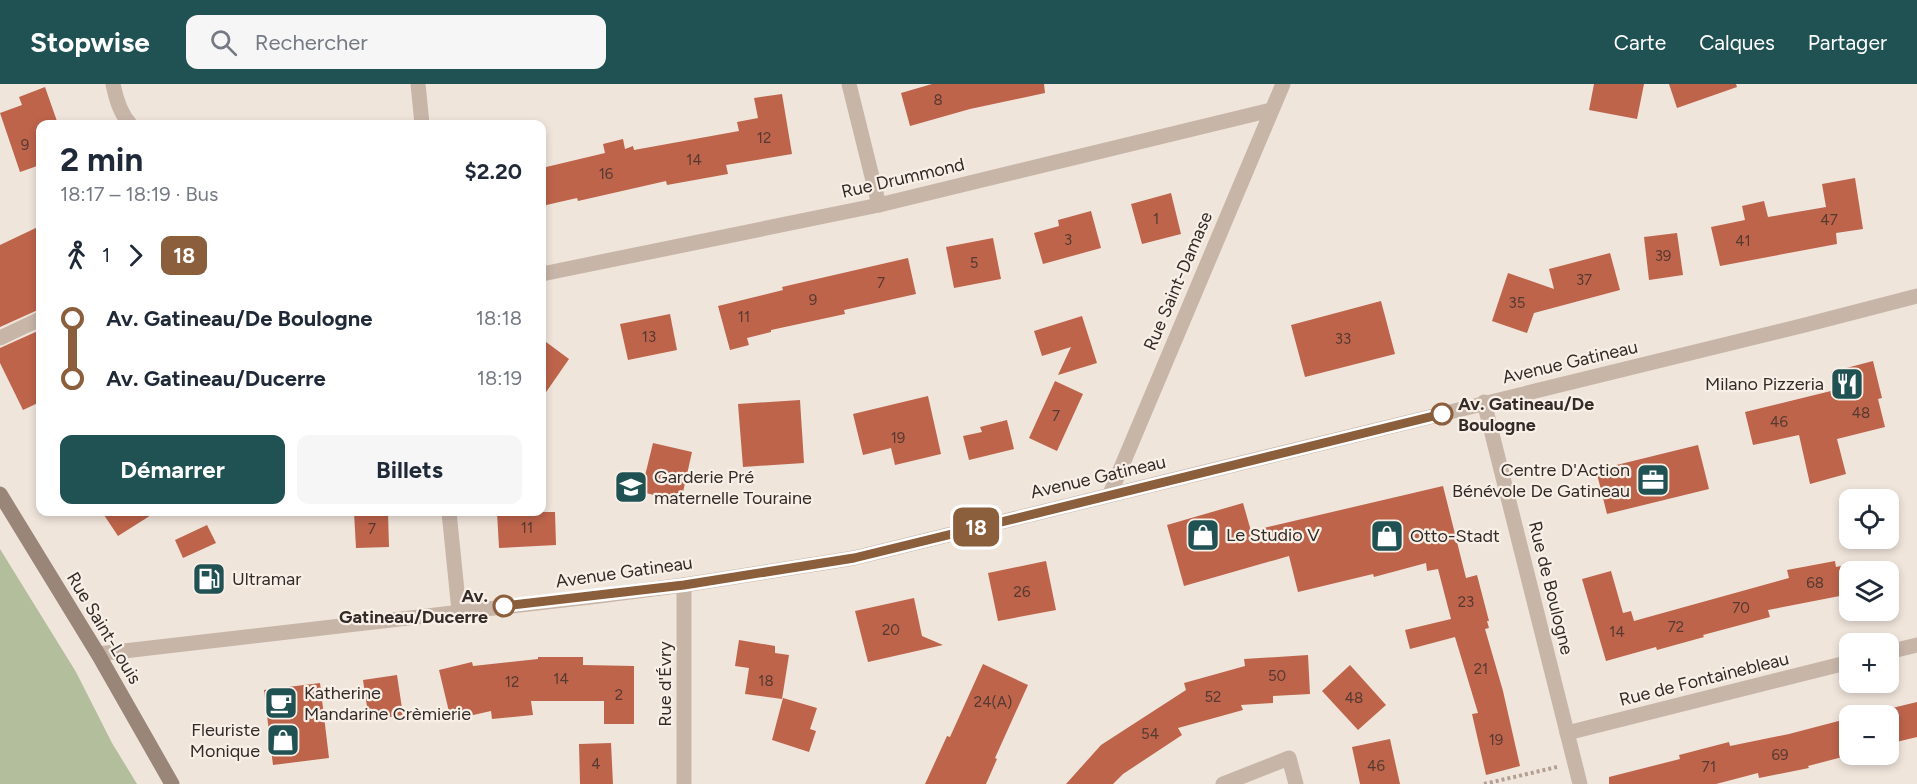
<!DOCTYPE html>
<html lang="fr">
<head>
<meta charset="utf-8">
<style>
  :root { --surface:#fff; --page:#f6f6f7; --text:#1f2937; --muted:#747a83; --accent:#205153 }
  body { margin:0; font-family:Figtree,sans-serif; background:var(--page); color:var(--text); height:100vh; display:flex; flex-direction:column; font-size:22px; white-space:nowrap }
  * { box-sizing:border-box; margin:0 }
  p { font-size:20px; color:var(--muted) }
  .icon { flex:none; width:33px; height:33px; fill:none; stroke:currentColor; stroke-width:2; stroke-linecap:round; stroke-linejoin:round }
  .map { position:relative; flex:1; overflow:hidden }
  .sheet { position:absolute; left:36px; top:36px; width:510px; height:396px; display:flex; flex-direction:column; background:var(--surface); border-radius:12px; box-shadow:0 3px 9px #0003 }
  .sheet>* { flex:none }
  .badge { padding:0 12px; border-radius:9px; font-size:21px; line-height:39px }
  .buttons { position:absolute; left:1839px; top:405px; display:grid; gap:12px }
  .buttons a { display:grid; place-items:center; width:60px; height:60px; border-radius:12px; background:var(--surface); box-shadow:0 3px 9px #0003; font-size:30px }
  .map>.badge { position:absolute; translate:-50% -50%; box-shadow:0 0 0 3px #fff }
  .legs { display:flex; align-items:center; gap:9px; height:66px; padding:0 24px; font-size:20px }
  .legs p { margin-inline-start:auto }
  .summary { display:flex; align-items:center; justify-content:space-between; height:102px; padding:0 24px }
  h1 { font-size:33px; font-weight:700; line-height:45px }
  .cta { display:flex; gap:12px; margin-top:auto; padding:12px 24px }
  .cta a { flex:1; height:69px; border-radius:12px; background:var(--accent); color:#fff; font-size:24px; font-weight:700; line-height:69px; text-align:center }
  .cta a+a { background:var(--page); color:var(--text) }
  ul { padding:0 24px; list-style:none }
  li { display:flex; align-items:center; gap:21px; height:60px; font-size:22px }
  li i { display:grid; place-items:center; width:9px; height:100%; margin:0 8px; background:currentColor }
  li i::after { content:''; width:15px; height:15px; margin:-8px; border:4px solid; border-radius:50%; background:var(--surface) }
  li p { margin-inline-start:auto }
  li:first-child i { background:linear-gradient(#0000 50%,currentColor 0) }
  li:last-child i { background:linear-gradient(currentColor 50%,#0000 0) }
  header { display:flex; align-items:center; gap:36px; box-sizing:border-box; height:84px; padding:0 30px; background:var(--accent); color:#fff }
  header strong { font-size:28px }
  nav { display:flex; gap:33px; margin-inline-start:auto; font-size:21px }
  .search { width:420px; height:54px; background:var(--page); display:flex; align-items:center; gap:15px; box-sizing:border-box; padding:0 21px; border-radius:12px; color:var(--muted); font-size:22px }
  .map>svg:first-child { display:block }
  .green { fill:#b3be9c }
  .building { fill:#bd644b }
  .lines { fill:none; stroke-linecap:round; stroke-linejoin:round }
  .path { stroke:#b39f92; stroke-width:4; stroke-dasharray:3 3; stroke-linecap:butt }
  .service { stroke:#c7b5a8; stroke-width:15 }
  .minor { stroke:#c7b5a8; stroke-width:15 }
  .tertiary { stroke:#c7b5a8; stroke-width:15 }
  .secondary { stroke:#9a8579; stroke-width:15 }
  .line-1-casing { stroke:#fff; stroke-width:14 }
  .line-1 { stroke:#8b5e3c; stroke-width:9 }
  .stop-1-dot { fill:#fff; stroke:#8b5e3c; stroke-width:3 }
  .labels { text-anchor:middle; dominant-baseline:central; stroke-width:4.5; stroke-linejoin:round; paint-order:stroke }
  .number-label { font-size:15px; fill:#563931 }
  .street-label { font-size:18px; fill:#342b28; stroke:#f8f0e7 }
  .poi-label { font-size:18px; fill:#342b28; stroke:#f8f0e7; text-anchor:start }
  .stop-label { font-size:18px; font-weight:bold; fill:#342b28; stroke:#f8f0e7; text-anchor:start }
</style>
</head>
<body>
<header>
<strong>Stopwise</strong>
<div class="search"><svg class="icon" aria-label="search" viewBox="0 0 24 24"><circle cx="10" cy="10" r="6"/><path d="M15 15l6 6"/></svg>Rechercher</div>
<nav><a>Carte</a><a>Calques</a><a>Partager</a></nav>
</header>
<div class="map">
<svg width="1917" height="700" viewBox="0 0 1917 700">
  <rect width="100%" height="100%" fill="#f0e5db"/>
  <polygon class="green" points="0,465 76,588 112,659 137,700 0,700"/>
  <g class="building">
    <polygon points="932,0 1044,0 1045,9 970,25 910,42 901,9"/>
    <polygon points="1594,0 1644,0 1637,35 1589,26"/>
    <polygon points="1669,0 1736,0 1737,3 1677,24"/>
    <polygon points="45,3 58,40 40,40 40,81 20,88 0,29 22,21 19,13"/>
    <polygon points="782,10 792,70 726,81 728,90 667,101 666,97 578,117 577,114 542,122 542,84 605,69 603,60 623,55 625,65 633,62 634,66 739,47 737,38 758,34 754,14"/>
    <polygon points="1855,94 1863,145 1836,149 1837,160 1720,182 1711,143 1745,136 1742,122 1764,117 1768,133 1826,123 1822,100"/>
    <polygon points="1171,109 1181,150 1142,160 1131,120"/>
    <polygon points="1091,127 1101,164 1043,180 1034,149 1059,142 1058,136"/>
    <polygon points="40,142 40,225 0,243 0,161"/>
    <polygon points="1677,149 1683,191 1649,196 1644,153"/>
    <polygon points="993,154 1001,195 954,204 946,163"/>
    <polygon points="1610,169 1620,206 1534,229 1527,249 1492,237 1508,189 1554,205 1549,185"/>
    <polygon points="908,174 916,210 844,226 845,230 771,246 771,248 747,254 749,261 730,266 718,222 783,206 782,203"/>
    <polygon points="1381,217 1395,270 1305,293 1291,241"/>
    <polygon points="670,230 677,266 628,276 620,240"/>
    <polygon points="1082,232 1097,279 1058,291 1071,263 1042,272 1034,247"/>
    <polygon points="40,246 40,318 23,326 0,279 0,264"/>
    <polygon points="542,255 569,275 542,314"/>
    <polygon points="1873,277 1882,314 1878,315 1885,343 1837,355 1846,390 1810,400 1799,351 1753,361 1745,328 1835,306 1831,288"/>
    <polygon points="1055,297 1083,310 1057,367 1029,354"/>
    <polygon points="928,312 941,370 895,381 891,364 863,371 853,330"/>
    <polygon points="800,316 804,379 743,383 738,320"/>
    <polygon points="1007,336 1014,365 969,376 963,352 982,348 980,343"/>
    <polygon points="653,359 692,368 681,417 641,408"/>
    <polygon points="1698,361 1709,405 1607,430 1596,386"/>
    <polygon points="1443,402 1466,494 1477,491 1489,537 1487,537 1489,544 1485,545 1503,607 1520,682 1486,691 1472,630 1478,629 1455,553 1410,565 1405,546 1451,535 1438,485 1427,487 1426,479 1374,493 1373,490 1298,508 1289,472 1184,502 1167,441 1243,419 1251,447"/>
    <polygon points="102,428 156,428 118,452"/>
    <polygon points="354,428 388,428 389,463 356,464"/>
    <polygon points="497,428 555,428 556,461 499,464"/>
    <polygon points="207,441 216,459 183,474 175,456"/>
    <polygon points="1046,477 1056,526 998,537 988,489"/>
    <polygon points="1835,477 1836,483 1850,480 1850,510 1768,526 1770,533 1703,551 1704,553 1657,566 1656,563 1606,577 1582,495 1611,487 1623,529 1631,527 1634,537 1789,494 1787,486"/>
    <polygon points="914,514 922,552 943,561 868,578 855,527"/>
    <polygon points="739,556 775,562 775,569 789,571 782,615 745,610 749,584 735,582"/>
    <polygon points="1308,571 1310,610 1273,612 1273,619 1241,621 1243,626 1178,644 1182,651 1123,690 1113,700 1066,700 1101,661 1186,606 1184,599 1245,582 1244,575"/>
    <polygon points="538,573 583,573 583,581 634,582 634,640 604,640 604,617 531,617 533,631 492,635 491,627 451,636 439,586 472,578 473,582 538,575"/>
    <polygon points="983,580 1028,601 995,674 997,675 986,700 925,700 947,652 950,653"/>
    <polygon points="1350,581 1386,621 1358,646 1322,607"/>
    <polygon points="397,591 403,631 369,636 363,596"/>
    <polygon points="320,599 329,674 273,681 264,606"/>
    <polygon points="783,614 817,624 810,645 816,647 809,668 772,656"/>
    <polygon points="1917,618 1917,653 1888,660 1888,625"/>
    <polygon points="1850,634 1850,671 1808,682 1809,684 1759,694 1758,689 1716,700 1609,700 1609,693 1680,675 1679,671 1729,658 1730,662 1789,650"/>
    <polygon points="1390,655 1400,700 1360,700 1352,663"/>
    <polygon points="611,659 613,700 580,700 579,660"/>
  </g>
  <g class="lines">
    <polyline class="path" points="1484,700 1557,683"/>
    <polyline class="service" points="0,254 40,235"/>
    <g class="minor">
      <path d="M113,0C116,15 120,29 130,40"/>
      <polyline points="418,0 422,40"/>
      <polyline points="849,0 879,121"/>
      <polyline points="542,190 879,121 1271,26"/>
      <polyline points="1484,318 1580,700"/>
      <polyline points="1110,410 1283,0"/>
      <polyline points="449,428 459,527"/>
      <polyline points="684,501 684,700"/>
      <polyline points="1888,568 1917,561"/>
      <polyline points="1567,649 1850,578"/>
      <polyline points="1223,700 1289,674 1296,700"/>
    </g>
    <polyline class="tertiary" points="98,570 599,512 684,501 854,474 1805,241 1917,212"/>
    <polyline class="secondary" points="0,410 98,570 172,700"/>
  </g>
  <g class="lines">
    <g class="line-1-casing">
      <polyline id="line-1" points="504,522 684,501 854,474 1442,330"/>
    </g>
    <use href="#line-1" class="line-1"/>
  </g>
  <defs>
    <g id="restaurant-square" transform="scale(1.725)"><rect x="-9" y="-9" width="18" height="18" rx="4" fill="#205153" stroke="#f8f0e7"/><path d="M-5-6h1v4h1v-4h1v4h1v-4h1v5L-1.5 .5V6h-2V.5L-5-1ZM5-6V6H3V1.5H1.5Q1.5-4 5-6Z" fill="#fff"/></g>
    <g id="office-square" transform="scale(1.725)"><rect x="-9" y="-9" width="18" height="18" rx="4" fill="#205153" stroke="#f8f0e7"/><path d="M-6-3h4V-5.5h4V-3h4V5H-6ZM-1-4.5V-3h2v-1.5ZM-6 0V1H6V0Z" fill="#fff"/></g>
    <g id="school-square" transform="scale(1.725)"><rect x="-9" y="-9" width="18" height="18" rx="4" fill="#205153" stroke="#f8f0e7"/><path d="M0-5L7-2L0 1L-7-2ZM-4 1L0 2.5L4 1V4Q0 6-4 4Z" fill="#fff"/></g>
    <g id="shop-square" transform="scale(1.725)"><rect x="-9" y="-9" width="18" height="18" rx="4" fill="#205153" stroke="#f8f0e7"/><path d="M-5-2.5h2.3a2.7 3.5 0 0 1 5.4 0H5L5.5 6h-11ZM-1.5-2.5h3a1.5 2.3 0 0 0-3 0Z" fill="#fff"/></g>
    <g id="fuel-square" transform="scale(1.725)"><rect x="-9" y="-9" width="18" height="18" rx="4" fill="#205153" stroke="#f8f0e7"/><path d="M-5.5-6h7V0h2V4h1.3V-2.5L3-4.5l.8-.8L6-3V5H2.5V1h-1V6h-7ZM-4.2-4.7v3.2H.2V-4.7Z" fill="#fff"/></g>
    <g id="cafe-square" transform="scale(1.725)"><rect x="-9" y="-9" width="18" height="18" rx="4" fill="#205153" stroke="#f8f0e7"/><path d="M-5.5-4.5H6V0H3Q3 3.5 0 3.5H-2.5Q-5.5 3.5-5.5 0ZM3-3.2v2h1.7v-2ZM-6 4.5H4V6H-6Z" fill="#fff"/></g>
  </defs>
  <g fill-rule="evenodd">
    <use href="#restaurant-square" x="1847" y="300"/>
    <use href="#office-square" x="1653" y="396"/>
    <use href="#school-square" x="631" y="403"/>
    <use href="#shop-square" x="1203" y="451"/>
    <use href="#shop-square" x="1387" y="452"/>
    <use href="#fuel-square" x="209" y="495"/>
    <use href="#cafe-square" x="281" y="619"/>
    <use href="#shop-square" x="283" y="656"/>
  </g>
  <g class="stop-1-dot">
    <circle cx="1442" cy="330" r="10"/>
    <circle cx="504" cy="522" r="10"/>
  </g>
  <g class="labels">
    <g class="number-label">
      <text x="938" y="16">8</text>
      <text x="764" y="54">12</text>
      <text x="25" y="61">9</text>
      <text x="694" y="76">14</text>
      <text x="606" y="90">16</text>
      <text x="1156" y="135">1</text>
      <text x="1829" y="136">47</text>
      <text x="1068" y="156">3</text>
      <text x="1743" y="157">41</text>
      <text x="1663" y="172">39</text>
      <text x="974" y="179">5</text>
      <text x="1584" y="196">37</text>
      <text x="881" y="199">7</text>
      <text x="813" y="216">9</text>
      <text x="1517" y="219">35</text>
      <text x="744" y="233">11</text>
      <text x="649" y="253">13</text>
      <text x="1343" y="255">33</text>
      <text x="1861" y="329">48</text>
      <text x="1056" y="332">7</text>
      <text x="1779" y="338">46</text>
      <text x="898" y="354">19</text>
      <text x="527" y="444">11</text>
      <text x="372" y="445">7</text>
      <text x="1815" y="499">68</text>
      <text x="1022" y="508">26</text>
      <text x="1466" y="518">23</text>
      <text x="1741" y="524">70</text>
      <text x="1676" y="543">72</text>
      <text x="891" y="546">20</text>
      <text x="1617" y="548">14</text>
      <text x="1481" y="585">21</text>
      <text x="1277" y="592">50</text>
      <text x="561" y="595">14</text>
      <text x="766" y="597">18</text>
      <text x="512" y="598">12</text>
      <text x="619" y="611">2</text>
      <text x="1213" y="613">52</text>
      <text x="1354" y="614">48</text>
      <text x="993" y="618">24(A)</text>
      <text x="1150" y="650">54</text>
      <text x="1496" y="656">19</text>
      <text x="1780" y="671">69</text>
      <text x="596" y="680">4</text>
      <text x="1376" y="682">46</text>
      <text x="1709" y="683">71</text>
    </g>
    <g class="street-label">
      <text transform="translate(903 94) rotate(-13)">Rue Drummond</text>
      <text transform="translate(1178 197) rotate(-67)">Rue Saint-Damase</text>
      <text transform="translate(1570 278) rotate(-13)">Avenue Gatineau</text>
      <text transform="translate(1098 393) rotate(-13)">Avenue Gatineau</text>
      <text transform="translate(624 488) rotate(-8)">Avenue Gatineau</text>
      <text transform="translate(1551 504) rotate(76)">Rue de Boulogne</text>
      <text transform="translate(104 544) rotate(59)">Rue Saint-Louis</text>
      <text transform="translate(1704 595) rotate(-14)">Rue de Fontainebleau</text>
      <text transform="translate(665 600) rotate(-90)">Rue d'Évry</text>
    </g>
    <g class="poi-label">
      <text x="1824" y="300" text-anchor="end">Milano Pizzeria</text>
      <text x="1630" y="386" text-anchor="end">Centre D'Action<tspan x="1630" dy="21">Bénévole De Gatineau</tspan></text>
      <text x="654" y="393">Garderie Pré<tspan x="654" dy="21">maternelle Touraine</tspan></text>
      <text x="1226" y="451">Le Studio V</text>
      <text x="1410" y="452">Otto-Stadt</text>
      <text x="232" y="495">Ultramar</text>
      <text x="304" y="609">Katherine<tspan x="304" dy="21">Mandarine Crèmierie</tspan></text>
      <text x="260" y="646" text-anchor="end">Fleuriste<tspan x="260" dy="21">Monique</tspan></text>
    </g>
    <g class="stop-label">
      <text x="1458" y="320">Av. Gatineau/De<tspan x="1458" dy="21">Boulogne</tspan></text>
      <text x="488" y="512" text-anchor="end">Av.<tspan x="488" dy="21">Gatineau/Ducerre</tspan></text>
    </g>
  </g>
</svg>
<div class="buttons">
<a><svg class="icon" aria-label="locate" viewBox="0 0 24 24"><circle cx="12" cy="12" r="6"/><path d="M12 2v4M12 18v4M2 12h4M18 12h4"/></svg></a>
<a><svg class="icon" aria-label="layers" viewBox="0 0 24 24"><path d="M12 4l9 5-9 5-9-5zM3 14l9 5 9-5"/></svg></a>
<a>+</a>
<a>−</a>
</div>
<b class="badge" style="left:976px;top:443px;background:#8b5e3c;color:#fff">18</b>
<section class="sheet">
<div class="summary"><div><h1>2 min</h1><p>18:17 – 18:19 · Bus</p></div><b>$2.20</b></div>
<div class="legs"><svg class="icon" aria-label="walk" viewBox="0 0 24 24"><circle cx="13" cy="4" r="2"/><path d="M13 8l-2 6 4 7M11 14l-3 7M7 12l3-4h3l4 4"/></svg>1<svg class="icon" aria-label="forward" viewBox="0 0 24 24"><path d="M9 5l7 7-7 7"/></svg><b class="badge" style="background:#8b5e3c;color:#fff">18</b></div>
<ul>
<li><i style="color:#8b5e3c"></i><b>Av. Gatineau/De Boulogne</b><p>18:18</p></li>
<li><i style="color:#8b5e3c"></i><b>Av. Gatineau/Ducerre</b><p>18:19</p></li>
</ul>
<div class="cta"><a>Démarrer</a><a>Billets</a></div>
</section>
</div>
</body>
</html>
